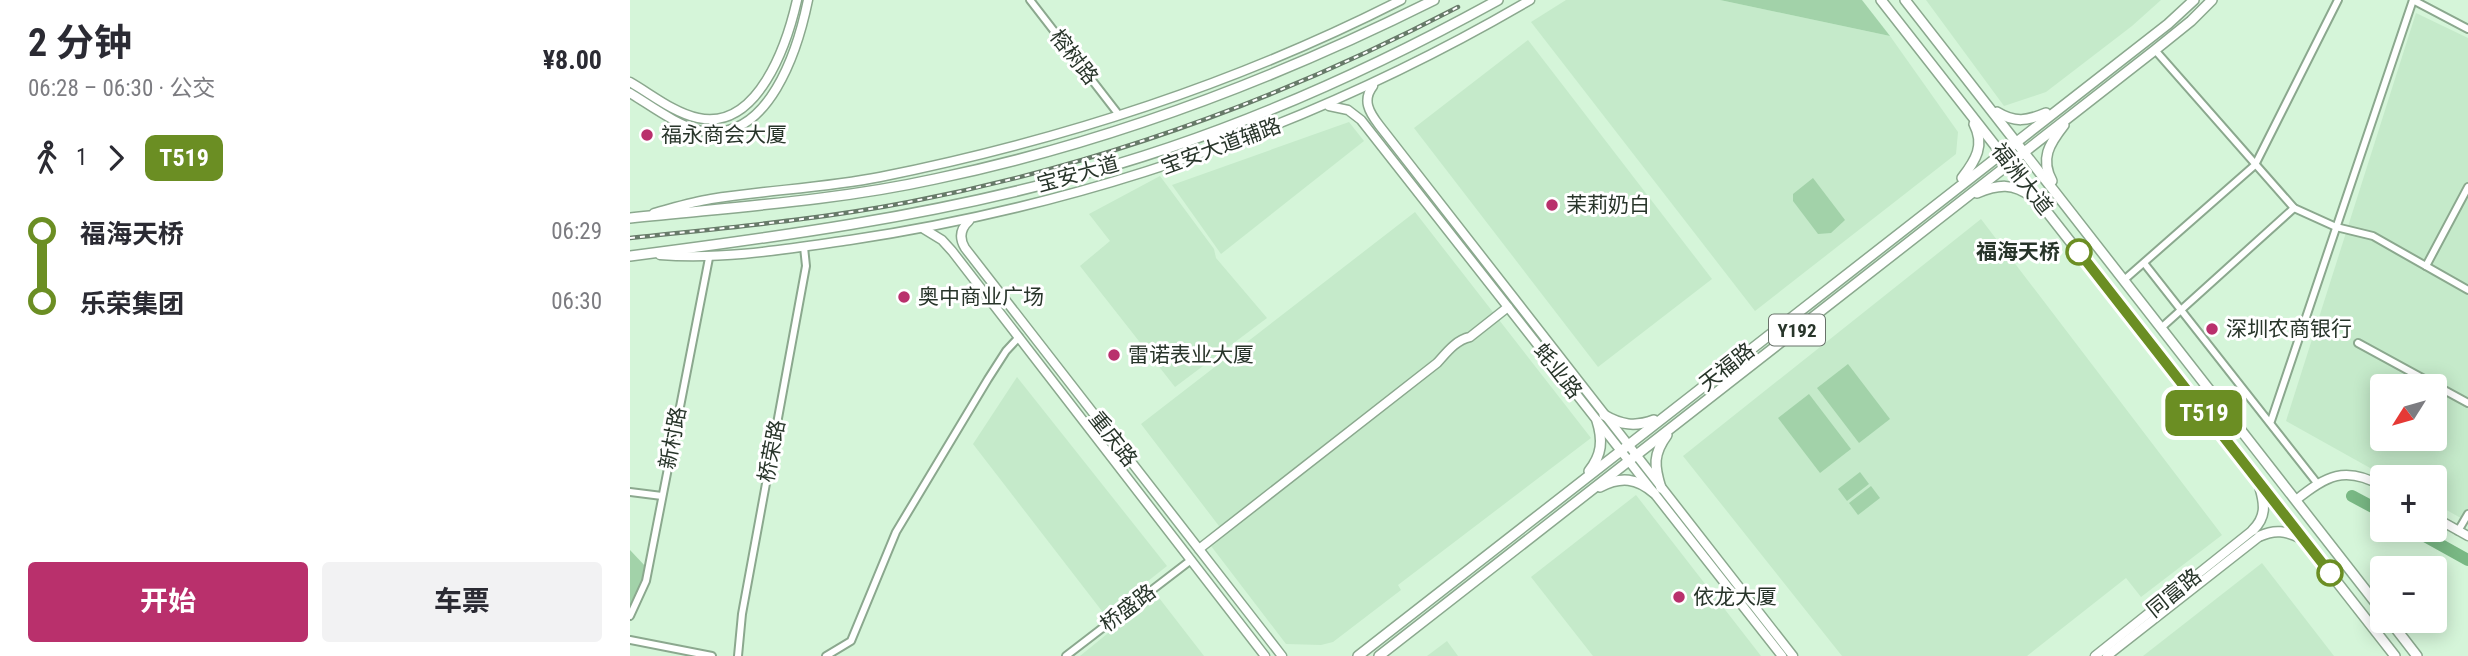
<!DOCTYPE html>
<html lang="zh">
<head>
<meta charset="utf-8">
<style>
  :root { --surface:#fff; --page:#f2f2f3; --text:#2b2b33; --muted:#7c7c81; --accent:#b9306c }
  body { margin:0; font-family:"Roboto Condensed","Noto Sans SC",sans-serif; background:var(--page); color:var(--text); height:100vh; display:flex; flex-direction:column; font-size:26px; white-space:nowrap }
  * { box-sizing:border-box; margin:0 }
  p { font-size:23px; color:var(--muted) }
  .icon { flex:none; width:38px; height:38px; fill:none; stroke:currentColor; stroke-width:2; stroke-linecap:round; stroke-linejoin:round }
  .map { position:relative; flex:1; overflow:hidden }
  .panel { display:flex; flex-direction:column; background:var(--surface); width:630px }
  .panel>* { flex:none }
  .badge { padding:0 14px; border-radius:10px; font-size:24px; line-height:46px }
  .needle { width:46px; rotate:233deg }
  .controls { position:absolute; left:1740px; top:374px; display:grid; gap:14px }
  .controls a { display:grid; place-items:center; width:77px; height:77px; border-radius:7px; background:var(--surface); box-shadow:0 4px 18px #0003; font-size:35px }
  .map>.badge { position:absolute; translate:-50% -50%; box-shadow:0 0 0 4px #fff }
  .legs { display:flex; align-items:center; gap:10px; height:77px; padding:0 28px; font-size:23px }
  .legs p { margin-inline-start:auto }
  .head { display:flex; align-items:center; justify-content:space-between; height:119px; padding:0 28px }
  h1 { font-size:38px; font-weight:700; line-height:52px }
  .button { display:flex; gap:14px; margin-top:auto; padding:14px 28px }
  .button a { flex:1; height:80px; border-radius:7px; background:var(--accent); color:#fff; font-size:28px; font-weight:700; line-height:80px; text-align:center }
  .button a+a { background:var(--page); color:var(--text) }
  ul { padding:0 28px; list-style:none }
  li { display:flex; align-items:center; gap:24px; height:70px; font-size:26px }
  li i { display:grid; place-items:center; width:10px; height:100%; margin:0 9px; background:currentColor }
  li i::after { content:''; width:18px; height:18px; margin:-9px; border:5px solid; border-radius:50%; background:var(--surface) }
  li p { margin-inline-start:auto }
  li:first-child i { background:linear-gradient(#0000 50%,currentColor 0) }
  li:last-child i { background:linear-gradient(currentColor 50%,#0000 0) }
  main { display:flex; flex:1; min-height:0 }
  .map>svg:first-child { display:block }
  .built { fill:#c5eaca; fill-rule:evenodd }
  .green { fill:#a2d2a9 }
  .lines { fill:none; stroke-linecap:round; stroke-linejoin:round }
  .river { stroke:#79b884; stroke-width:12 }
  .street-casing { stroke:#8ba88e; stroke-width:10 }
  .secondary-casing { stroke:#8ba88e; stroke-width:11 }
  .primary-casing { stroke:#8ba88e; stroke-width:12 }
  .street { stroke:#fff; stroke-width:6 }
  .secondary { stroke:#fff; stroke-width:8 }
  .primary { stroke:#fff; stroke-width:9 }
  .rail-casing { stroke:#677a69; stroke-width:4.5 }
  .rail { stroke:#fff; stroke-width:2; stroke-dasharray:5; stroke-linecap:butt }
  .line-1-casing { stroke:#fff; stroke-width:16 }
  .line-1 { stroke:#6b8e23; stroke-width:10 }
  .poi-dot { fill:#b9306c; stroke:#fff; stroke-width:2.5 }
  .stop-1-dot { fill:#fff; stroke:#6b8e23; stroke-width:3.5 }
  .labels { text-anchor:middle; dominant-baseline:central; stroke-width:6; stroke-linejoin:round; paint-order:stroke }
  .shield { fill:#fff; stroke:#68726a; stroke-width:2 }
  .shield-label { font-size:19px; font-weight:bold; fill:#28352a }
  .street-label { font-size:21px; fill:#28352a; stroke:#fff }
  .poi-label { font-size:21px; fill:#28352a; stroke:#fff; text-anchor:start }
  .stop-label { font-size:21px; font-weight:bold; fill:#28352a; stroke:#fff; text-anchor:end }
</style>
</head>
<body>
<main>
<section class="panel">
<div class="head"><div><h1>2 分钟</h1><p>06:28 – 06:30 · 公交</p></div><b>¥8.00</b></div>
<div class="legs"><svg class="icon" aria-label="walk" viewBox="0 0 24 24"><circle cx="13" cy="4" r="2"/><path d="M13 8l-2 6 4 7M11 14l-3 7M7 12l3-4h3l4 4"/></svg>1<svg class="icon" aria-label="forward" viewBox="0 0 24 24"><path d="M9 5l7 7-7 7"/></svg><b class="badge" style="background:#6b8e23;color:#fff">T519</b></div>
<ul>
<li><i style="color:#6b8e23"></i><b>福海天桥</b><p>06:29</p></li>
<li><i style="color:#6b8e23"></i><b>乐荣集团</b><p>06:30</p></li>
</ul>
<div class="button"><a>开始</a><a>车票</a></div>
</section>
<div class="map">
<svg width="1838" height="656" viewBox="0 0 1838 656">
  <rect width="100%" height="100%" fill="#d5f5d9"/>
  <g class="built">
    <polygon points="936,0 1090,0 1260,36 1328,132 1326,154 1125,311 901,22"/>
    <polygon points="1296,0 1531,0 1502,26 1416,92 1374,106"/>
    <path d="M1786,13L1838,38V522L1804,503V478H1758L1656,421ZM1752,387H1804V439H1752Z"/>
    <polygon points="898,40 1082,279 968,367 784,128"/>
    <polygon points="719,122 734,141 591,254 542,185"/>
    <polygon points="530,176 584,249 586,258 637,318 545,387 450,266 480,241 459,214"/>
    <polygon points="785,212 961,438 768,585 771,590 703,642 691,645 656,644 578,542 592,530 511,424"/>
    <polygon points="1351,219 1592,535 1511,597 1496,578 1397,656 1212,656 1053,456"/>
    <polygon points="387,377 537,566 475,615 343,444"/>
    <polygon points="1006,495 1131,656 963,656 901,577"/>
    <polygon points="1632,563 1704,656 1513,656"/>
    <polygon points="526,594 574,656 450,656"/>
    <polygon points="817,641 828,656 797,656"/>
  </g>
  <g class="green">
    <polygon points="1090,0 1232,0 1260,36"/>
    <polygon points="1183,178 1215,220 1201,233 1188,234 1163,201 1163,194"/>
    <polygon points="1218,364 1260,419 1229,443 1187,388"/>
    <polygon points="1179,394 1221,449 1190,473 1148,418"/>
    <polygon points="1230,472 1239,484 1217,501 1208,489"/>
    <polygon points="1241,486 1250,498 1228,515 1219,503"/>
    <polygon points="0,550 16,567 14,580 0,611"/>
  </g>
  <g class="lines">
    <g class="river">
      <polyline points="1722,496 1752,512"/>
      <polyline points="1784,530 1838,560"/>
    </g>
    <g class="street-casing">
      <g id="street">
        <polyline points="400,0 489,115"/>
        <polyline points="1783,0 1838,29"/>
        <polyline points="1525,50 1664,208 1706,227 1743,236 1838,290"/>
        <polyline points="1514,263 1687,483"/>
        <polyline points="1796,266 1838,187"/>
        <polyline points="1494,280 1625,165 1708,0"/>
        <polyline points="1531,328 1664,208"/>
        <polyline points="1728,343 1838,403"/>
        <polyline points="1641,421 1783,0"/>
        <polyline points="0,492 32,496"/>
        <polyline points="1828,531 1838,514"/>
        <polyline points="0,616 16,581 79,258"/>
        <polyline points="0,640 82,656"/>
        <polyline points="108,656 112,614 176,266 174,247"/>
        <polyline points="196,656 221,641 266,532 358,379 376,351 389,337"/>
        <polyline points="436,656 561,560"/>
      </g>
    </g>
    <g class="secondary-casing">
      <g id="secondary">
        <path d="M0,82C21,94 44,113 68,118C128,131 157,44 167,0"/>
        <path d="M743,86C732,100 739,112 749,125L1163,656"/>
        <path d="M0,93C20,105 49,127 72,131C139,143 168,49 178,0"/>
        <polyline points="699,106 718,110 731,120 1152,656"/>
        <path d="M24,213C43,208 62,202 81,199C137,190 194,188 250,177C429,141 608,83 771,0"/>
        <path d="M339,221C330,229 329,238 335,248L652,656"/>
        <polyline points="294,229 312,240 322,251 635,656"/>
        <path d="M30,255C94,260 157,249 220,240C461,204 690,123 900,0"/>
        <path d="M1666,500C1696,476 1715,465 1752,486"/>
        <polyline points="1804,517 1838,536"/>
        <path d="M569,549L807,363C817,352 826,340 840,337L878,307"/>
        <polyline points="1465,656 1623,530"/>
        <polyline points="1477,656 1630,536"/>
      </g>
    </g>
    <g class="primary-casing">
      <g id="primary">
        <polyline points="1251,0 1765,656"/>
        <polyline points="1275,0 1752,611"/>
        <path d="M1367,112C1385,123 1397,121 1416,113"/>
        <polyline points="578,137 631,132"/>
        <path d="M1332,178C1346,160 1355,145 1344,124"/>
        <path d="M1422,181C1410,159 1419,144 1434,125"/>
        <path d="M1347,193C1369,184 1383,183 1402,197"/>
        <path d="M0,218C102,207 205,201 305,179C478,143 646,79 804,0"/>
        <path d="M0,256C147,237 294,217 438,178C588,139 732,75 868,0"/>
        <path d="M974,415C991,425 1005,427 1024,420"/>
        <path d="M959,471C972,455 973,440 967,421"/>
        <path d="M970,487C991,476 1007,478 1024,493"/>
        <path d="M1031,488C1024,466 1023,454 1037,435"/>
        <path d="M1623,530C1636,517 1635,505 1630,488"/>
        <path d="M1630,536C1645,529 1656,531 1671,538"/>
        <polyline points="1760,621 1787,656"/>
        <polyline points="728,656 1538,24 1564,0"/>
        <polyline points="749,656 1525,50 1561,21 1582,0"/>
      </g>
    </g>
    <use href="#street" class="street"/>
    <use href="#secondary" class="secondary"/>
    <use href="#primary" class="primary"/>
    <g class="rail-casing">
      <path id="rail" d="M0,238C93,228 187,220 279,202C470,165 656,97 828,7"/>
    </g>
    <use href="#rail" class="rail"/>
  </g>
  <g class="lines">
    <g class="line-1-casing">
      <polyline id="line-1" points="1449,252 1700,573"/>
    </g>
    <use href="#line-1" class="line-1"/>
  </g>
  <g class="poi-dot">
    <circle cx="17" cy="135" r="7"/>
    <circle cx="922" cy="205" r="7"/>
    <circle cx="274" cy="297" r="7"/>
    <circle cx="1582" cy="329" r="7"/>
    <circle cx="484" cy="355" r="7"/>
    <circle cx="1049" cy="597" r="7"/>
  </g>
  <g class="stop-1-dot">
    <circle cx="1449" cy="252" r="12"/>
    <circle cx="1700" cy="573" r="12"/>
  </g>
  <g class="labels">
    <rect class="shield" x="1139" y="314.5" width="56" height="31" rx="5"/>
    <g class="shield-label">
      <text x="1167" y="330">Y192</text>
    </g>
    <g class="street-label">
      <text transform="translate(444 57) rotate(52)">榕树路</text>
      <text transform="translate(591 146) rotate(-20)">宝安大道辅路</text>
      <text transform="translate(448 174) rotate(-15)">宝安大道</text>
      <text transform="translate(1392 179) rotate(52)">福洲大道</text>
      <text transform="translate(1097 367) rotate(-38)">天福路</text>
      <text transform="translate(928 371) rotate(52)">蚝业路</text>
      <text transform="translate(43 438) rotate(-79)">新村路</text>
      <text transform="translate(483 439) rotate(52)">重庆路</text>
      <text transform="translate(142 451) rotate(-79)">桥荣路</text>
      <text transform="translate(1544 593) rotate(-39)">同富路</text>
      <text transform="translate(498 608) rotate(-37)">桥盛路</text>
    </g>
    <g class="poi-label">
      <text x="31" y="135">福永商会大厦</text>
      <text x="936" y="205">茉莉奶白</text>
      <text x="288" y="297">奥中商业广场</text>
      <text x="1596" y="329">深圳农商银行</text>
      <text x="498" y="355">雷诺表业大厦</text>
      <text x="1063" y="597">依龙大厦</text>
    </g>
    <g class="stop-label">
      <text x="1430" y="252">福海天桥</text>
    </g>
  </g>
</svg>
<div class="controls">
<a><svg class="needle" viewBox="-14 -14 28 28"><path d="M0-13l5 13h-10z" fill="#e53935"/><path d="M0 13l5-13h-10z" fill="#7c7c81"/></svg></a>
<a>+</a>
<a>−</a>
</div>
<b class="badge" style="left:1574px;top:413px;background:#6b8e23;color:#fff">T519</b>
</div>
</main>
</body>
</html>
